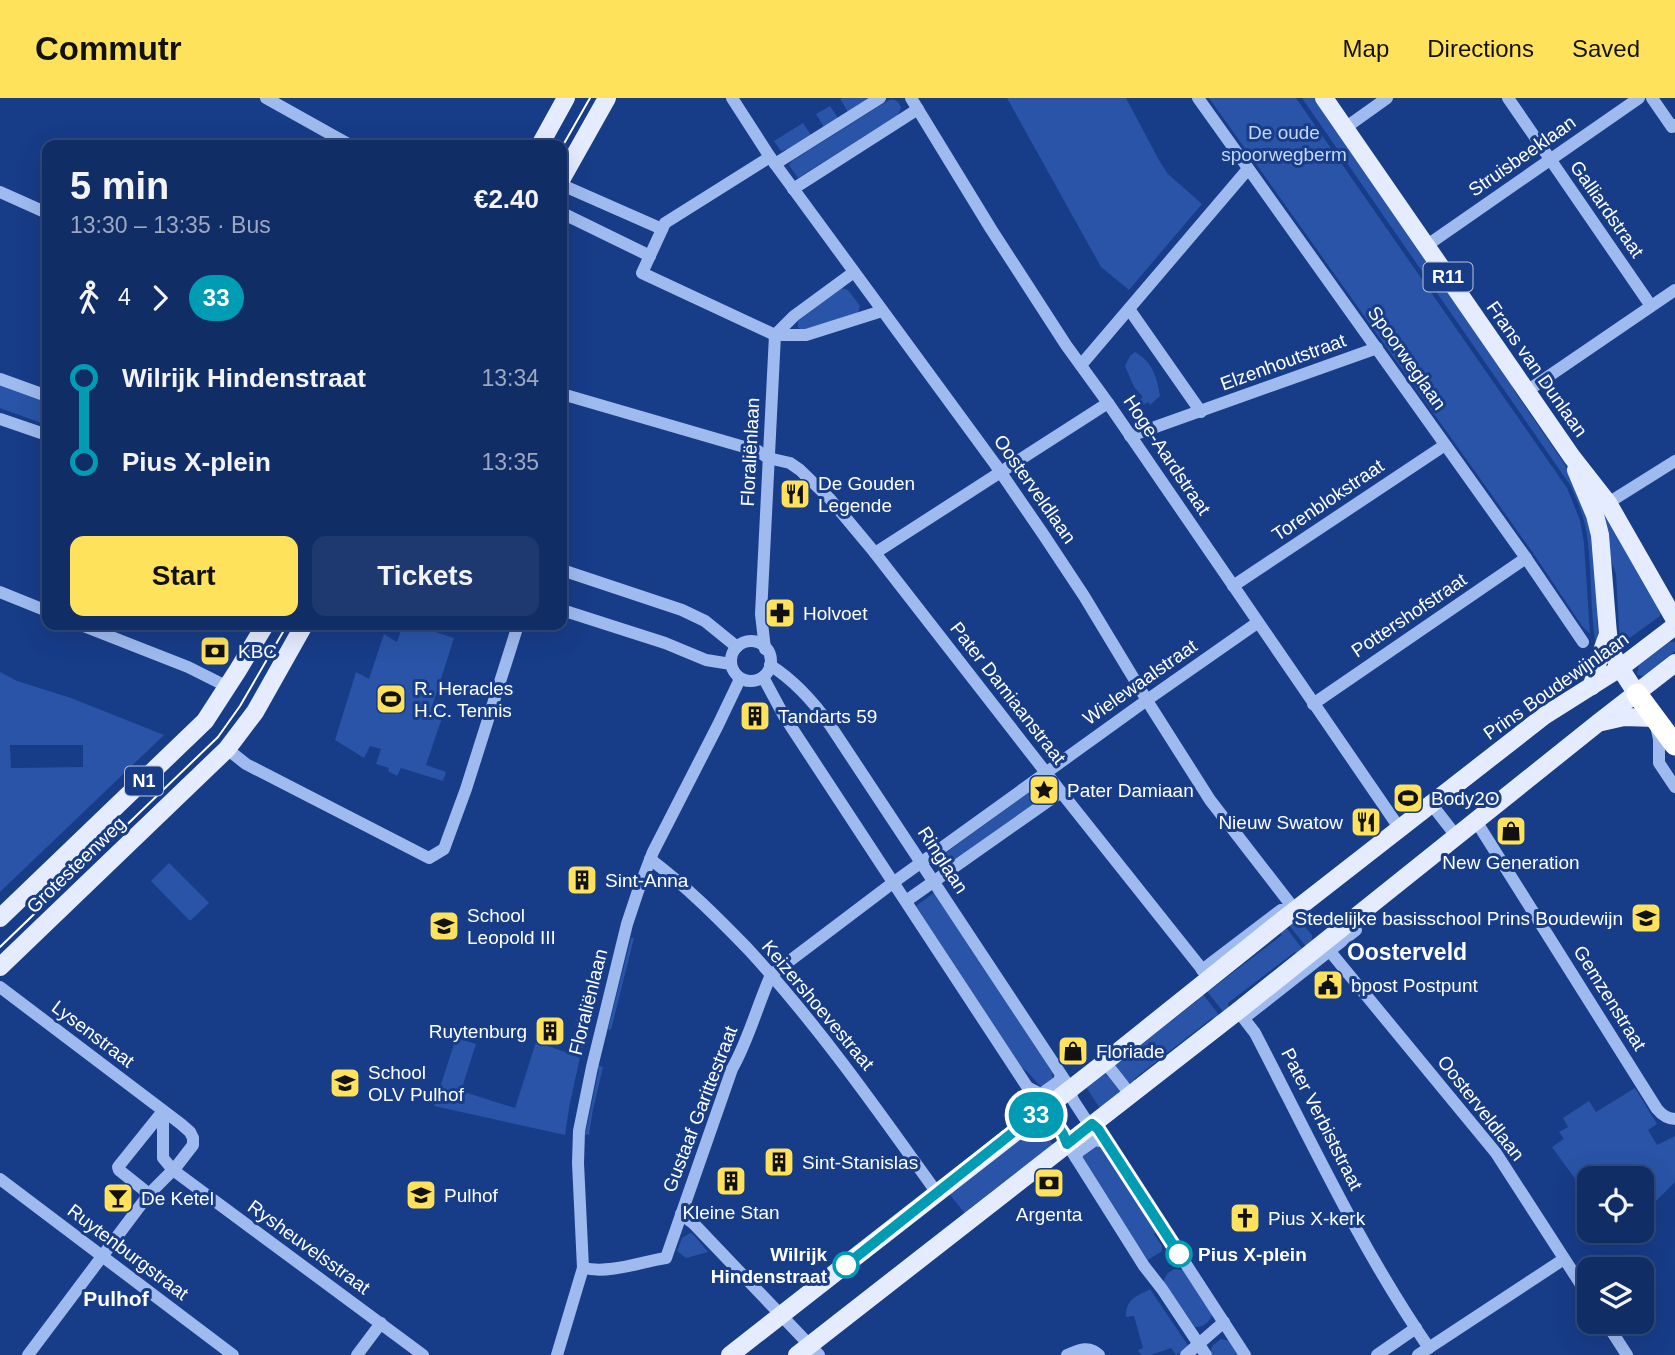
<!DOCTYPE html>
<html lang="en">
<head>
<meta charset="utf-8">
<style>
  :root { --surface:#112d66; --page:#1e396f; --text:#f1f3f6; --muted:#9ca8bf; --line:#30497a; --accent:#ffe25b }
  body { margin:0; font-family:Arial,sans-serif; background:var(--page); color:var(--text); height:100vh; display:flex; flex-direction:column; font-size:26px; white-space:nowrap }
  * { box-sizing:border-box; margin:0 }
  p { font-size:23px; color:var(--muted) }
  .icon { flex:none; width:38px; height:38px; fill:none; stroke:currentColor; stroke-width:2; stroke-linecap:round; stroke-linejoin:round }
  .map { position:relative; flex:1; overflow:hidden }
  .details { position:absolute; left:42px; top:42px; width:525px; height:490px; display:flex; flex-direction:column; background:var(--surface); border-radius:14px; box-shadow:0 7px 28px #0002,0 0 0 2px var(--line) }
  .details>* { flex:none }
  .badge { padding:0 14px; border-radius:23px; font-size:24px; line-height:46px }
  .tools { position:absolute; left:1577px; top:1068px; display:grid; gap:14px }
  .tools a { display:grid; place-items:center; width:77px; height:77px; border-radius:14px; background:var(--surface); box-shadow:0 7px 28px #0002,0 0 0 2px var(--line); font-size:35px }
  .map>.badge { position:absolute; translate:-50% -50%; box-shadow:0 0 0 4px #fff }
  .legs { display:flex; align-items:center; gap:10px; height:77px; padding:0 28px; font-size:23px }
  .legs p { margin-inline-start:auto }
  .overview { display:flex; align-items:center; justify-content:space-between; height:119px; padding:0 28px }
  h1 { font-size:38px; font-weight:700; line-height:52px }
  .cta { display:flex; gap:14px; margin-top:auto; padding:14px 28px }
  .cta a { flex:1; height:80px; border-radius:14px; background:var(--accent); color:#111; font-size:28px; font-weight:700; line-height:80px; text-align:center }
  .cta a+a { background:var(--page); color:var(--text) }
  ul { padding:0 28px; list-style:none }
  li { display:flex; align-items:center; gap:24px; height:84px; font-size:26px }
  li i { display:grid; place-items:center; width:10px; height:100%; margin:0 9px; background:currentColor }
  li i::after { content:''; width:18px; height:18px; margin:-9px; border:5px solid; border-radius:50%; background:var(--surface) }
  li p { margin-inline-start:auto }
  li:first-child i { background:linear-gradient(#0000 50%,currentColor 0) }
  li:last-child i { background:linear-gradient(currentColor 50%,#0000 0) }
  header { display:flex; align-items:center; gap:42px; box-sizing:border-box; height:98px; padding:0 35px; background:var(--accent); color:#111 }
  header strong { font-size:33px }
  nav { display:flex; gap:38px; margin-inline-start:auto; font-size:24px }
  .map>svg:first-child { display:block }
  .green { fill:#2954a7; fill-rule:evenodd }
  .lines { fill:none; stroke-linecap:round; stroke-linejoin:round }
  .minor { stroke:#9ebaee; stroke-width:12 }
  .major { stroke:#e5ecff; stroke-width:18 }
  .highway { stroke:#fff; stroke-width:21 }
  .tram { stroke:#fff; stroke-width:2 }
  .line-1-casing { stroke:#fff; stroke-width:16 }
  .line-1 { stroke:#009cb4; stroke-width:10 }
  .stop-1-dot { fill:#fff; stroke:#009cb4; stroke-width:3.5 }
  .labels { text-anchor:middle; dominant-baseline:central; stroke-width:6; stroke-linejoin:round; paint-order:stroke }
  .shield { fill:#173c88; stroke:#b9c4db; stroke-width:2 }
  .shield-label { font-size:18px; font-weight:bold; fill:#fff }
  .park-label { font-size:19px; fill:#c4d7fa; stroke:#173c88 }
  .street-label { font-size:19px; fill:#fff; stroke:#173c88 }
  .poi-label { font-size:19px; fill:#fff; stroke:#173c88; text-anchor:start }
  .stop-label { font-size:19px; font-weight:bold; fill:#fff; stroke:#173c88; text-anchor:end }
  .neighbourhood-label { font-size:21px; font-weight:bold; fill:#fff; stroke:#173c88 }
  .quarter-label { font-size:23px; font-weight:bold; fill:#fff; stroke:#173c88 }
</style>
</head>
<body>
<header>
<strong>Commutr</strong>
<nav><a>Map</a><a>Directions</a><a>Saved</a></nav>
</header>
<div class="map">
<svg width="1675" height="1257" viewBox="0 0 1675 1257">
  <rect width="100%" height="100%" fill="#173c88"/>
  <g class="green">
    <polygon points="843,0 870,0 848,14 840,1"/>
    <polygon points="1007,0 1126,0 1160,64 1168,76 1202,106 1129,192 1101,169"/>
    <polygon points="1209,0 1296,0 1567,390 1580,422 1584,445 1590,536 1582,528 1533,455"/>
    <path d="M1302,0H1316L1506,274L1515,294L1564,365L1576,389L1594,438L1600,501L1597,519L1598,535L1596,548C1590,514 1592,479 1588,445C1586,424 1579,406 1570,387Z"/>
    <path d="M889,2C896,0 899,4 901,10L898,17L798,80L789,67L792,63Z"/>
    <polygon points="830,8 838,20 824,29 816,16"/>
    <polygon points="803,25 811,37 788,51 781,53 774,43"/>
    <polygon points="841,190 848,192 860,208 858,215 805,231 801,232 798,229 798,223"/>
    <path d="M1135,254C1152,264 1157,278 1160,298L1150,307L1148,304L1134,313L1130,308L1143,299L1134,289L1125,268L1130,258Z"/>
    <polygon points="0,286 47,303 47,327 0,310"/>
    <polygon points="1602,410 1661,513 1660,518 1620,547 1616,476 1610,460"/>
    <polygon points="403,527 414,527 454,540 432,609 444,614 426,667 446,674 443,683 401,670 397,678 388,673 389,670 376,666 381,651 370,648 364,660 335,642 356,574 369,581 384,536 397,544"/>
    <polygon points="1669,544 1675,544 1675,553 1645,577 1641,578 1637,576 1639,567"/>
    <path d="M0,574L17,583L71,600L164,637L0,794ZM10,647H83V669L11,670Z"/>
    <path d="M1041,686C1047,685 1050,689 1050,695L941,774L933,764Z"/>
    <polygon points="169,765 209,805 191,822 189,822 151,783"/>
    <path d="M935,794L1052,974L1053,982L1043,990C1033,983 1032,975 1020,969L916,808Z"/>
    <polygon points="1295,821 1301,824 1312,837 1312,842 1315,846 1308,851 1288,826"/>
    <polygon points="1285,828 1304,853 1298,858 1295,854 1228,905 1229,912 1225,916 1205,891 1207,888 1210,892 1282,837 1280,832"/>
    <polygon points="631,840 634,840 611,932 608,931"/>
    <polygon points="587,887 597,891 583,950 572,946 577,929 575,927"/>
    <path d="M1201,894L1220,918L1215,923L1212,920L1134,981L1136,984C1125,988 1120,976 1115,968L1116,964L1120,963L1198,902L1196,899Z"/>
    <polygon points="456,940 476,946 461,993 515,1010 536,944 580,959 569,1010 565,1037 434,1008"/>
    <polygon points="597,967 603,969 593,1011 589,1037 583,1036 584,1033 586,1033 599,971 596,970"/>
    <polygon points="1105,970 1123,995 1101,1012 1084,986"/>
    <polygon points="1635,990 1657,1026 1648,1032 1657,1047 1675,1038 1675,1084 1642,1117 1642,1080 1589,1080 1589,1100 1552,1049 1564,1041 1559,1034 1568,1029 1563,1020 1589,1003 1596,1014"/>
    <polygon points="1039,1027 1053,1047 1029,1069 1026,1067 969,1111 967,1118 947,1093 954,1093"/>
    <polygon points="1096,1047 1103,1049 1158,1132 1154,1136 1162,1148 1162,1153 1148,1162 1083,1064 1083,1057"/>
    <polygon points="690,1135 693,1136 708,1154 686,1160 677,1153 682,1140"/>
    <path d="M1174,1171L1183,1172L1212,1217C1210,1224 1202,1230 1195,1229L1163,1184L1167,1176Z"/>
    <path d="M1150,1191L1189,1249L1176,1257L1171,1250L1151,1257H1141L1138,1252L1143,1250L1134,1218L1126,1219C1126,1200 1136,1199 1150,1191Z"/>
    <polygon points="1221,1241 1230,1243 1240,1257 1210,1257 1212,1248"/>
  </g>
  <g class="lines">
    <g class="minor">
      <polyline points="266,0 350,47"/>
      <polyline points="732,0 770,59 995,366 1043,436 1084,498 1151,609 1210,702 1295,812"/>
      <polyline points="911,0 991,131 1066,247 1108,305 1400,731"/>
      <polyline points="1198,0 1526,460 1583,544"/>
      <polyline points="1508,0 1651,208"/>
      <polyline points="1652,0 1672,29 1675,27"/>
      <polyline points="1345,30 1387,0"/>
      <polyline points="770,59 665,125 642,175 775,237 806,237 882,213"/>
      <polyline points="775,66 880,0"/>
      <polyline points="562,87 662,131"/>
      <polyline points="793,91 918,11"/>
      <polyline points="0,94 47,115"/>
      <polyline points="562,115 650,158"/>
      <polyline points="1426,148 1639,0"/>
      <polyline points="1129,211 1201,314"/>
      <polyline points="775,237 794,218 854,174"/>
      <polyline points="1081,267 1248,71"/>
      <polyline points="0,281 47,298"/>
      <polyline points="1527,293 1675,192"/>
      <polyline points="562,296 758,353 768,360 790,365 800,372 830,401 875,455 1061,694 1209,880"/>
      <polyline points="0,321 47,337"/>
      <polyline points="1130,338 1377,250"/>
      <polyline points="1608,405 1675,363"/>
      <polyline points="875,455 1108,305"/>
      <polyline points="562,472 682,512 705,523 737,549"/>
      <polyline points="1233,488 1445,347"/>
      <polyline points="0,494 47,513"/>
      <polyline points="562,512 665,545 706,562 731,566"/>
      <polyline points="81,527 188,569 228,589"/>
      <circle cx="751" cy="563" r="20"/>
      <polyline points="765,551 761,516 775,237"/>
      <path d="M770,567C795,583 813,603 830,627L1066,984L1073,1002L1086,1022L1098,1031L1245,1257"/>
      <polyline points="763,579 784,618 1028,990 1049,1014 1071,1052 1144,1168 1162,1191 1206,1257"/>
      <polyline points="1313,606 1526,460"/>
      <polyline points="1656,628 1659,641 1659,665 1675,689"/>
      <polyline points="227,651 246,666 429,760 444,751 448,740 466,691 518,527"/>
      <polyline points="1432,707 1457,739"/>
      <path d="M1476,723L1657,1011C1662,1017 1667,1021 1675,1021"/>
      <path d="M650,761C686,788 717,819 748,851C818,927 877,1011 937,1095"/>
      <polyline points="906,803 1061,694"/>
      <polyline points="1323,845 1496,1055 1589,1199"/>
      <polyline points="1202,872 1281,812 1295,812"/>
      <polyline points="0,889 181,1026 190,1034 193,1040 193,1047 176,1069 149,1096 28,1257"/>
      <path d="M1238,913L1255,935C1310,1041 1361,1151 1429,1250"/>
      <polyline points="1244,920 1356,832"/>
      <polyline points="1105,964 1130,996"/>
      <polyline points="1029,990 1041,996 1059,983 1061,977"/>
      <polyline points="163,1013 163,1060 173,1072 423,1257"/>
      <polyline points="1076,1060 1078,1054 1095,1042 1106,1044"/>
      <polyline points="0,1081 233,1257"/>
      <polyline points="149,1096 119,1072 118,1069 163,1013"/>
      <polyline points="681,1116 694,1126 819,1257"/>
      <path d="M583,1170C611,1176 639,1164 666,1160L732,971C749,941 757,908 771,877L894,784L1147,602L1257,525"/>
      <polyline points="1605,1223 1627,1257"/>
      <polyline points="357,1257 381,1225"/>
      <polyline points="557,1257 583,1170 578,1065 579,1033 592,969 627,826 638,793 653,754 718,627 740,581"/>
      <path d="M1067,1257C1079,1252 1089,1247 1099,1257"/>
      <polyline points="1186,1257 1224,1224"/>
      <polyline points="1377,1257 1416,1230"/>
      <polyline points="1418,1257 1564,1161"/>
    </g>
    <g class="major">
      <polyline points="1324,0 1572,359 1608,405 1675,522"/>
      <polyline points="540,47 566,0"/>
      <polyline points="562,80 607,0"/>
      <polyline points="1576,372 1595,417 1600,437 1608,536 1612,555 1620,570 1637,596"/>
      <polyline points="1592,588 1598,564 1608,536"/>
      <polyline points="1602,624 1624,619 1655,620"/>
      <polyline points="0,820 205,623 238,572 265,527"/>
      <polyline points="0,869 227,651 255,614 304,527"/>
      <polyline points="730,1257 1105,964 1285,820 1544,618 1620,570 1675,528"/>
      <polyline points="797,1257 1238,913 1598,625 1675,565"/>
    </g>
    <polyline class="highway" points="1637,596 1675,647"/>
    <g class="tram">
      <polyline points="562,49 590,0"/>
      <polyline points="0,849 218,639 240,608 287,527"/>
    </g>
  </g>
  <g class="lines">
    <g class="line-1-casing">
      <polyline id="line-1" points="846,1167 1045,1009 1063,1036 1067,1046 1092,1026 1098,1031 1179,1156"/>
    </g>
    <use href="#line-1" class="line-1"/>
  </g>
  <defs>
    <g id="restaurant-square" transform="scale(1.575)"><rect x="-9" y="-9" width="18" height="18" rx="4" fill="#ffe25b" stroke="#173c88"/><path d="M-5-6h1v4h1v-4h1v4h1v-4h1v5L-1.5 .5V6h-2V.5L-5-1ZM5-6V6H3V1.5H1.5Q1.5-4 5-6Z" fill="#111"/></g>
    <g id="pharmacy-square" transform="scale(1.575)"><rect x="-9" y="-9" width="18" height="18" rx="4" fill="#ffe25b" stroke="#173c88"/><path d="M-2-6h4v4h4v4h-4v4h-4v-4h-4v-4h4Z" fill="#111"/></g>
    <g id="bank-square" transform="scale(1.575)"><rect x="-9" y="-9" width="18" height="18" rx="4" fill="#ffe25b" stroke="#173c88"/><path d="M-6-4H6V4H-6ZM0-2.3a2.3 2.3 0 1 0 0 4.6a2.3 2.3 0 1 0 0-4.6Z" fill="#111"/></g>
    <g id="stadium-square" transform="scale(1.575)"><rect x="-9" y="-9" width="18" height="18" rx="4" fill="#ffe25b" stroke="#173c88"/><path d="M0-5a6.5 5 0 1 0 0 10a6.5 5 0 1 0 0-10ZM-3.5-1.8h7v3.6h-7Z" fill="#111"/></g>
    <g id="building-square" transform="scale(1.575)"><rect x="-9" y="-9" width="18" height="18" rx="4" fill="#ffe25b" stroke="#173c88"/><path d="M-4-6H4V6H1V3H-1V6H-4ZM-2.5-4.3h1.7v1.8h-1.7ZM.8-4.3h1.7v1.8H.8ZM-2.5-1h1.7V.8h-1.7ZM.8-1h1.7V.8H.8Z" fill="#111"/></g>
    <g id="sight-square" transform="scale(1.575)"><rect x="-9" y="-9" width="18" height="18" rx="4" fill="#ffe25b" stroke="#173c88"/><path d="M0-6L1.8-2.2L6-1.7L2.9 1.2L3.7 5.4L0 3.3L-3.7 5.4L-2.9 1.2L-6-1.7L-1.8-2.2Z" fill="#111"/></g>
    <g id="shop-square" transform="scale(1.575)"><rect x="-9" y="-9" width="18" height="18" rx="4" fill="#ffe25b" stroke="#173c88"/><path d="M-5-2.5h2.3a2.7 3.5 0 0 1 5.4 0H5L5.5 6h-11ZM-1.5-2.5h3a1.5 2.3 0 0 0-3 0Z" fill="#111"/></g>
    <g id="school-square" transform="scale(1.575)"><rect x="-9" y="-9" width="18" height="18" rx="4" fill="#ffe25b" stroke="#173c88"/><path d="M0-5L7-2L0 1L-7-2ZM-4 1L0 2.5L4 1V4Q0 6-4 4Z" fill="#111"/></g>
    <g id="civic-square" transform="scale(1.575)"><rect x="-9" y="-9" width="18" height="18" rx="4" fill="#ffe25b" stroke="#173c88"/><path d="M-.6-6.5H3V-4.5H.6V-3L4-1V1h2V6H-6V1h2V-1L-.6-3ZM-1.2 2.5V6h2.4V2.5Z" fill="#111"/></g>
    <g id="bar-square" transform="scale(1.575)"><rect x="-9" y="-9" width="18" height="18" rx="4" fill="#ffe25b" stroke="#173c88"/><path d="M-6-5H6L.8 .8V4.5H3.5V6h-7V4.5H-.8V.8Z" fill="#111"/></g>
    <g id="church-square" transform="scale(1.575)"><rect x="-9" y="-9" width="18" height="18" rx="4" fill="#ffe25b" stroke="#173c88"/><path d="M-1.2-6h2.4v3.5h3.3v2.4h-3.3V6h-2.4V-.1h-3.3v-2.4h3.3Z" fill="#111"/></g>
  </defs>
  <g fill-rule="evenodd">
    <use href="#restaurant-square" x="795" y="396"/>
    <use href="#pharmacy-square" x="780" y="515"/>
    <use href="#bank-square" x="215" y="553"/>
    <use href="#stadium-square" x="391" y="601"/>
    <use href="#building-square" x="755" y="618"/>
    <use href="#sight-square" x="1044" y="692"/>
    <use href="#stadium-square" x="1408" y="700"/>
    <use href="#restaurant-square" x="1366" y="724"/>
    <use href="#shop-square" x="1511" y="733"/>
    <use href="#building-square" x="582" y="782"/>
    <use href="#school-square" x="1646" y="820"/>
    <use href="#school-square" x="444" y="828"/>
    <use href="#civic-square" x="1328" y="887"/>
    <use href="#building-square" x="550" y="933"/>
    <use href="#shop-square" x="1073" y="953"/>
    <use href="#school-square" x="345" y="985"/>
    <use href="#building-square" x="779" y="1064"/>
    <use href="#building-square" x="731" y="1083"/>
    <use href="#bank-square" x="1049" y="1085"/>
    <use href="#school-square" x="421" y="1097"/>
    <use href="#bar-square" x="118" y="1100"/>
    <use href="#church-square" x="1245" y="1120"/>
  </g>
  <g class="stop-1-dot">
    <circle cx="1179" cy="1156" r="12"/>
    <circle cx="846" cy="1167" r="12"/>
  </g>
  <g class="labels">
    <g class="shield">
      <rect x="1423.5" y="164.5" width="49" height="29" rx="5"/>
      <rect x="125" y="668.5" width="38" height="29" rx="5"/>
    </g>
    <g class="shield-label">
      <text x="1448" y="179">R11</text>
      <text x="144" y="683">N1</text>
    </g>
    <g class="park-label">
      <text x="1284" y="34">De oude<tspan x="1284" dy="22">spoorwegberm</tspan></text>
    </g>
    <g class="street-label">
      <text transform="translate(1522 58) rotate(-35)">Struisbeeklaan</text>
      <text transform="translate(1607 111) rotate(55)">Galliardstraat</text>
      <text transform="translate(1407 260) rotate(55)">Spoorweglaan</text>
      <text transform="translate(1283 264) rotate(-20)">Elzenhoutstraat</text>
      <text transform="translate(1537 271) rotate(55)">Frans van Dunlaan</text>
      <text transform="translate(750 354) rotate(-87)">Floraliënlaan</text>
      <text transform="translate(1167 357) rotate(56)">Hoge-Aardstraat</text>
      <text transform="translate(1035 391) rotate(55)">Oosterveldlaan</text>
      <text transform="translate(1328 402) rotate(-34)">Torenblokstraat</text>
      <text transform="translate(1409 517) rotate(-34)">Pottershofstraat</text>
      <text transform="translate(1140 584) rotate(-35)">Wielewaalstraat</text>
      <text transform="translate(1556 588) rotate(-35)">Prins Boudewijnlaan</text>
      <text transform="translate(1008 595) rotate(52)">Pater Damiaanstraat</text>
      <text transform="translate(943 762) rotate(57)">Ringlaan</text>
      <text transform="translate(76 767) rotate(-44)">Grotesteenweg</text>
      <text transform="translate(1610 900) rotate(58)">Gemzenstraat</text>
      <text transform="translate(588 904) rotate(-76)">Floraliënlaan</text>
      <text transform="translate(818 907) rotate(50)">Keizershoevestraat</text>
      <text transform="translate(93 936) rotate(37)">Lysenstraat</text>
      <text transform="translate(1481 1010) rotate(52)">Oosterveldlaan</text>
      <text transform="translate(700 1011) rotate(-69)">Gustaaf Garittestraat</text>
      <text transform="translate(1322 1021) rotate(63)">Pater Verbiststraat</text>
      <text transform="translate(309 1149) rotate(36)">Rysheuvelsstraat</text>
      <text transform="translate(128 1154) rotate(37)">Ruytenburgstraat</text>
    </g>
    <g class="poi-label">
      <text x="818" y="385">De Gouden<tspan x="818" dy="22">Legende</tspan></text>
      <text x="803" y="515">Holvoet</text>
      <text x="238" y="553">KBC</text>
      <text x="414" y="590">R. Heracles<tspan x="414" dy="22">H.C. Tennis</tspan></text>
      <text x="778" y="618">Tandarts 59</text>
      <text x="1067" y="692">Pater Damiaan</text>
      <text x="1431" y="700">Body2O</text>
      <text x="1343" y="724" text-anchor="end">Nieuw Swatow</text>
      <text x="1511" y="764" text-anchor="middle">New Generation</text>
      <text x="605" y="782">Sint-Anna</text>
      <text x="467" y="817">School<tspan x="467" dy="22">Leopold III</tspan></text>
      <text x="1623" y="820" text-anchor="end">Stedelijke basisschool Prins Boudewijn</text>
      <text x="1351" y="887">bpost Postpunt</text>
      <text x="527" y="933" text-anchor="end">Ruytenburg</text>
      <text x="1096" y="953">Floriade</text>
      <text x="368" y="974">School<tspan x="368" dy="22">OLV Pulhof</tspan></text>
      <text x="802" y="1064">Sint-Stanislas</text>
      <text x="444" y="1097">Pulhof</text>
      <text x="141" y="1100">De Ketel</text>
      <text x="731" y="1114" text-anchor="middle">Kleine Stan</text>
      <text x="1049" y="1116" text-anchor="middle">Argenta</text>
      <text x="1268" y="1120">Pius X-kerk</text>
    </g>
    <g class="stop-label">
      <text x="827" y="1156">Wilrijk<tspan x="827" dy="22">Hindenstraat</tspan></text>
      <text x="1198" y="1156" text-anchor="start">Pius X-plein</text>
    </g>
    <g class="neighbourhood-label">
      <text x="116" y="1200">Pulhof</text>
    </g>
    <g class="quarter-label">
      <text x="1407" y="854">Oosterveld</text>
    </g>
  </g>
</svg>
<div class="tools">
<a><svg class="icon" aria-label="locate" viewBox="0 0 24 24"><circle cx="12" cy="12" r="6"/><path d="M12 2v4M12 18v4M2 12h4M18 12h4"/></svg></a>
<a><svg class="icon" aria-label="layers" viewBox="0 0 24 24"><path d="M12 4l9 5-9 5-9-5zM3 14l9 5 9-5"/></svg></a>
</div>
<b class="badge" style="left:1036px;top:1017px;background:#009cb4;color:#fff">33</b>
<section class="details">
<div class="overview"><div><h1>5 min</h1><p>13:30 – 13:35 · Bus</p></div><b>€2.40</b></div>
<div class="legs"><svg class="icon" aria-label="walk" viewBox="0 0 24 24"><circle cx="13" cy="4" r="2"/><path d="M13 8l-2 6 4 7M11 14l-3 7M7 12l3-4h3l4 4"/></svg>4<svg class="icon" aria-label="forward" viewBox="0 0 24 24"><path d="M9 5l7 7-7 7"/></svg><b class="badge" style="background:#009cb4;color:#fff">33</b></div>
<ul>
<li><i style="color:#009cb4"></i><b>Wilrijk Hindenstraat</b><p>13:34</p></li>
<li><i style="color:#009cb4"></i><b>Pius X-plein</b><p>13:35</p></li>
</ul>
<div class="cta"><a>Start</a><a>Tickets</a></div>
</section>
</div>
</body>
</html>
